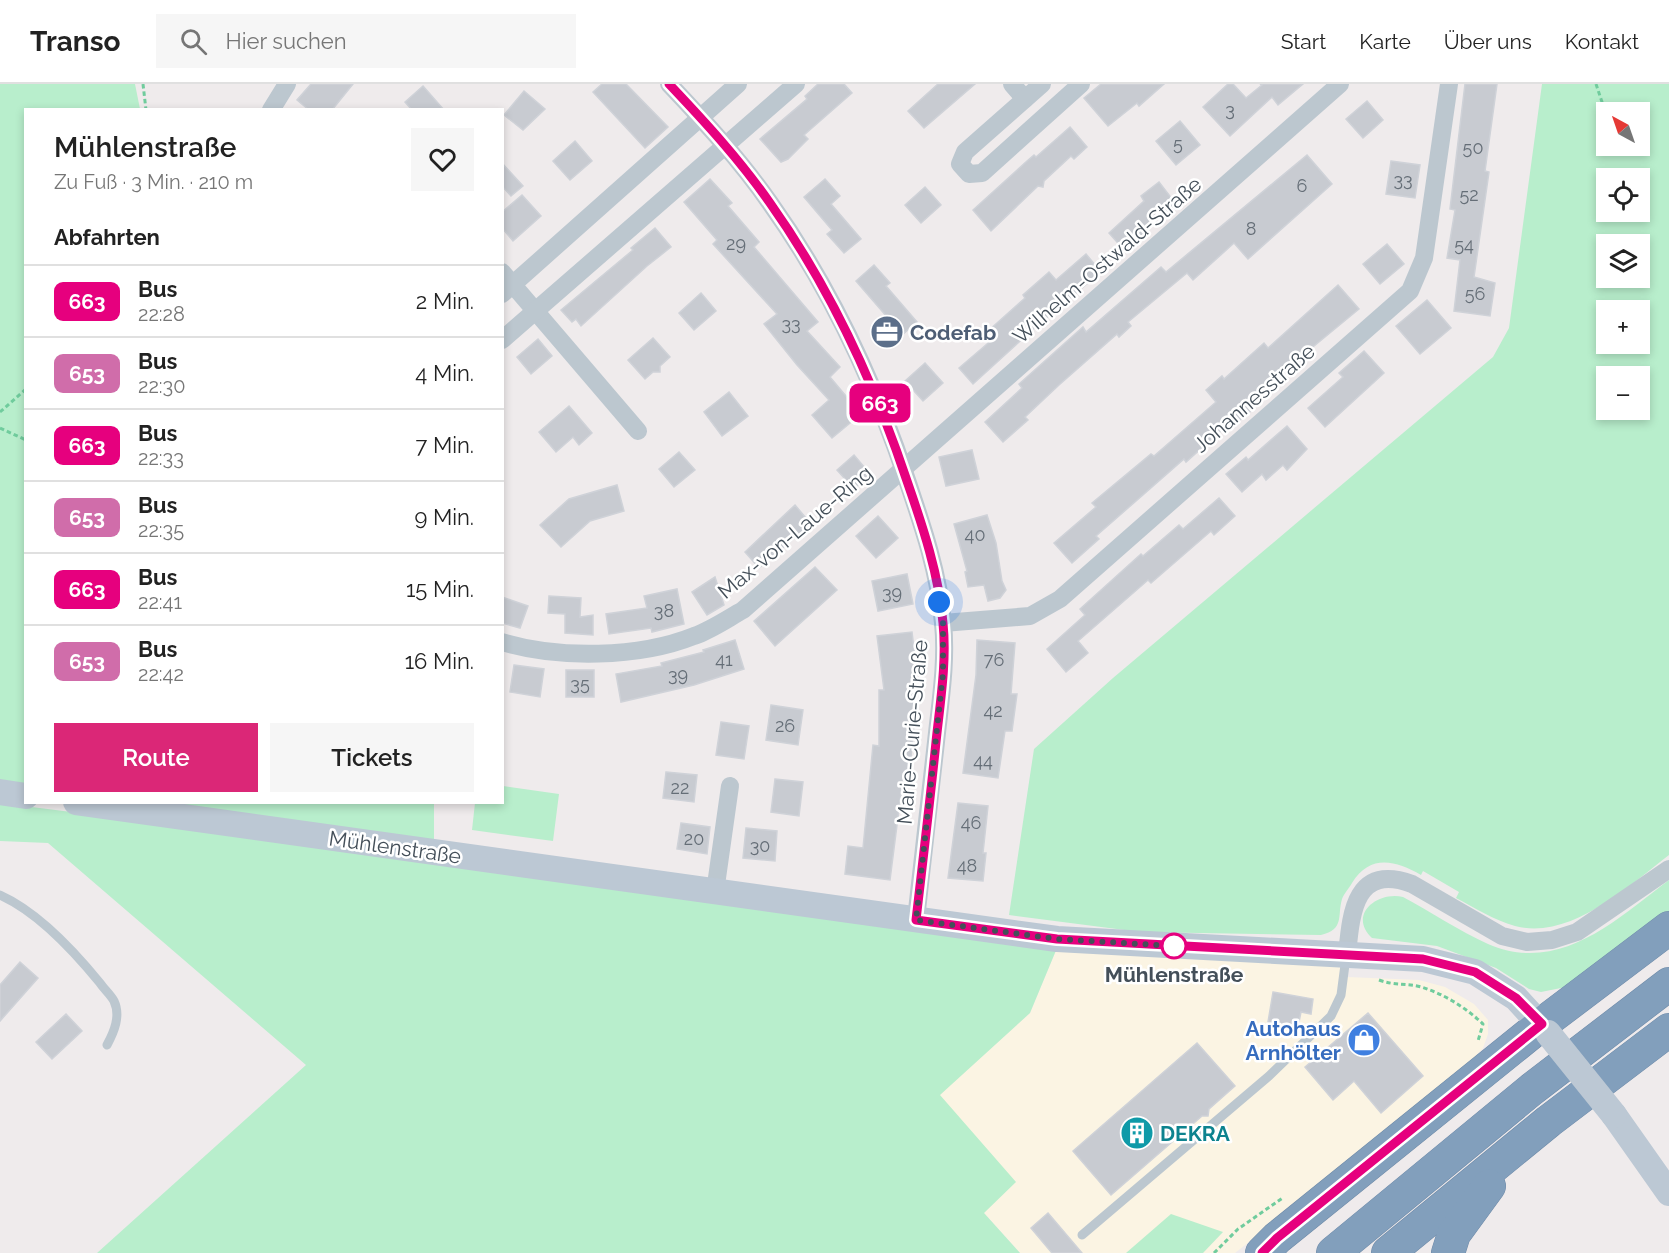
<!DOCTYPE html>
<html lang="de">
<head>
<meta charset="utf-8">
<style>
  :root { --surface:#fff; --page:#f6f6f6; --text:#222; --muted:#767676; --line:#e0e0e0; --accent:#db2777 }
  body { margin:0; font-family:Raleway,sans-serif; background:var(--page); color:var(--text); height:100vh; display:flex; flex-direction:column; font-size:22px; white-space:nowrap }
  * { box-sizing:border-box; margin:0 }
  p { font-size:20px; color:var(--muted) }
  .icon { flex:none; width:33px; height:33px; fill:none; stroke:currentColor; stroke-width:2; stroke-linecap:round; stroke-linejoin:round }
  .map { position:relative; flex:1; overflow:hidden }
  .sheet { position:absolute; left:24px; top:24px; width:480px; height:696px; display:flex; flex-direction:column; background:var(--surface); border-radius:0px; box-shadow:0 3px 9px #0003 }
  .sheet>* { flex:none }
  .badge { padding:0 12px; border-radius:9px; font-size:21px; line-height:39px }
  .needle { width:39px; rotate:320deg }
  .buttons { position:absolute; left:1596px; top:18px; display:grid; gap:12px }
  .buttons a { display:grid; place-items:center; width:54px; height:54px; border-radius:0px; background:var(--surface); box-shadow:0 3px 9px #0003; font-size:30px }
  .you { position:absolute; width:30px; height:30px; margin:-15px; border:4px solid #fff; border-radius:50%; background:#1a73e8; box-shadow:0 0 0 9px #1a73e833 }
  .map>.badge { position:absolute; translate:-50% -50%; box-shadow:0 0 0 3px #fff }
  h2 { padding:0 30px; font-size:22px; line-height:54px }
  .round { display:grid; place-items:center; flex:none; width:63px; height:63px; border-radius:0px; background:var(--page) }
  .summary { display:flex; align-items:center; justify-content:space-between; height:102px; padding:0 30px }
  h1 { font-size:28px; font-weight:600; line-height:45px }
  .button { display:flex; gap:12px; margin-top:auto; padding:12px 30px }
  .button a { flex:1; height:69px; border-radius:0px; background:var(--accent); color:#fff; font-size:24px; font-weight:600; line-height:69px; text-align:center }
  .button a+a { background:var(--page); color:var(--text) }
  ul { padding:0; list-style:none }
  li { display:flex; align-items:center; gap:18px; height:72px; padding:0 30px; border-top:2px solid var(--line) }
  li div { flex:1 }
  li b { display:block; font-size:22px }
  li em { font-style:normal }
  li .badge { min-width:66px; font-weight:700; text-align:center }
  header { display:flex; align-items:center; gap:36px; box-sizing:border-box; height:84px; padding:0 30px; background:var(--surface); border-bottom:2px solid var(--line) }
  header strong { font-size:28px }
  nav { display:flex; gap:33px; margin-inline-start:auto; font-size:21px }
  .search { width:420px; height:54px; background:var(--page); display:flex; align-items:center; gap:15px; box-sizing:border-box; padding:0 21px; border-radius:0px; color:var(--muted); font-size:22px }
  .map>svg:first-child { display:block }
  .commercial { fill:#fbf4e3 }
  .green { fill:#b8eecc; fill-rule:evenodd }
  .building { fill:#c8cbd1; stroke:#cfd2d8; stroke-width:1.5 }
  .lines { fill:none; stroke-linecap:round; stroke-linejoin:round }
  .highway-casing { stroke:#6e8aa8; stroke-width:34 }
  .path { stroke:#70cc9d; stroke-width:3; stroke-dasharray:4.5 3; stroke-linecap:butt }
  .lane { stroke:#bcc7cf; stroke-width:9 }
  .street { stroke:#bcc7cf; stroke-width:18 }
  .secondary { stroke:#bcc8d4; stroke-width:26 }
  .highway { stroke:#829fbc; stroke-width:33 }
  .secondary-bridge { stroke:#bcc8d4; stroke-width:26 }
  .line-casing { stroke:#fff; stroke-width:14 }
  .line { stroke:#e6007e; stroke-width:9 }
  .walk { stroke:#444f59; stroke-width:6; stroke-dasharray:0 10.8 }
  .stop-dot { fill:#fff; stroke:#e6007e; stroke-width:3 }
  .labels { text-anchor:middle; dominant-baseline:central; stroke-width:5; stroke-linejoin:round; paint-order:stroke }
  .number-label { font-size:18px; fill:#656e77 }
  .street-label { font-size:21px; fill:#444f59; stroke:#fff }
  .service-label { font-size:21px; font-weight:bold; fill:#4e5e75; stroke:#fff; text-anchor:start }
  .stop-label { font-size:21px; font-weight:bold; fill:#444f59; stroke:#fff }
  .shop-label { font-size:21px; font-weight:bold; fill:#366cbe; stroke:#fff; text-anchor:end }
  .culture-label { font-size:21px; font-weight:bold; fill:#0d838f; stroke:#fff; text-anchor:start }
</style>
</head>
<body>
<header>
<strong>Transo</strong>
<div class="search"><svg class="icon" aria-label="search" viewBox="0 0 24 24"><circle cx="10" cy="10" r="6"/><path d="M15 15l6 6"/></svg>Hier suchen</div>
<nav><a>Start</a><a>Karte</a><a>Über uns</a><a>Kontakt</a></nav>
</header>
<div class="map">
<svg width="1669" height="1169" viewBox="0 0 1669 1169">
  <rect width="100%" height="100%" fill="#efebec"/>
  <polygon class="commercial" points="1057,864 1348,874 1347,893 1419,896 1445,903 1474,920 1488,936 1488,950 1483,964 1468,980 1344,1083 1235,1169 1020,1169 984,1129 939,1011 1030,929"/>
  <g class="green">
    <polygon points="0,0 135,0 140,25 26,26 25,704 0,700"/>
    <path d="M1542,0H1669V771C1629,802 1569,857 1515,842C1494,836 1475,824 1456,814L1459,808L1423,787L1421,791C1395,776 1370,770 1352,799C1349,804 1344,810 1342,815C1337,832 1345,845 1321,851L1140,848L1009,831L1034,665L1113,594L1493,273L1509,244ZM1606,28H1640V62H1606ZM1606,94H1640V128H1606ZM1606,160H1640V194H1606ZM1606,226H1640V260H1606ZM1606,292H1640V326H1606Z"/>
    <polygon points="503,702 559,710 553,757 472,746 475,719 502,718"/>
    <polygon points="0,719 222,747 1057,864 1030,929 940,1011 1016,1098 984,1129 1020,1169 97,1169 306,981 48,759 0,757"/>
    <polygon points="141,719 434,719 434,758"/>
    <path d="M1669,796V830L1566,903L1541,908L1529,905L1496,884L1437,862L1372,854C1348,832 1376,807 1403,813C1431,828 1459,847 1488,860C1559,891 1616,836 1669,796Z"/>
    <polygon points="1171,1130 1223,1148 1203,1169 1126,1169"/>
  </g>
  <g class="building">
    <polygon points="311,0 353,0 332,26 309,26 297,16"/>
    <polygon points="602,0 626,0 668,43 645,64 593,8"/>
    <polygon points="818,0 844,0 852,9 804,51 808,55 788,75 781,78 760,55 807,15 805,12"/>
    <polygon points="938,0 975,0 924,44 908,27"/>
    <polygon points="1101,0 1164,0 1139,22 1137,19 1108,42 1084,14"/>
    <polygon points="1228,0 1233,0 1246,14 1262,1 1260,0 1303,0 1278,21 1272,13 1230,52 1203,23"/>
    <polygon points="1465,0 1497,0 1485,87 1489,88 1474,193 1495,199 1490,232 1454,227 1460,176 1447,174 1455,126 1450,125"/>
    <polygon points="423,2 444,26 412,26 405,18"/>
    <polygon points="524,7 545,25 523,46 504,31"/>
    <polygon points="1367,17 1383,36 1363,54 1346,35"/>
    <polygon points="1180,37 1200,61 1176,81 1156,57"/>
    <polygon points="1070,43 1087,63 1074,75 1071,72 1044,97 1043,103 1038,102 991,147 973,126 1027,77 1034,71 1036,73"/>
    <polygon points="575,57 592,77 570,96 553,77"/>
    <polygon points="1307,71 1332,100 1248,175 1234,159 1193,196 1187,189 1128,238 1131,242 1119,253 1117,250 1059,301 1025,333 1028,336 1003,358 985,338 1022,304 1019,300 1083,243 1086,248 1161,183 1166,188"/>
    <polygon points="1391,77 1420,81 1415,114 1386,110"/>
    <polygon points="502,79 523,102 511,112 502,102"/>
    <polygon points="710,95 732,119 728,122 759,158 754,163 818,238 807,247 840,283 830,293 861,330 832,354 812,331 829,316 797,281 764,240 777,230 713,160 717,156 684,118"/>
    <polygon points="825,95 840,112 831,120 861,155 844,169 827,150 832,146 804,113"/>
    <polygon points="1159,98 1176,120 1141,147 1144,150 1125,167 1109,149 1144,117 1141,112"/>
    <polygon points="925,103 941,121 921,139 905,121"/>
    <polygon points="522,111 541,132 513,157 502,144 502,128"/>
    <polygon points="655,144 671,163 647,182 581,242 576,235 572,238 561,226 633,166 631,164"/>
    <polygon points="1387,160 1404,180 1380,200 1363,180"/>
    <polygon points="1086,170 1101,188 1030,248 973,300 959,284 994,254 988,247 1025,214 1023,211 1049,188 1056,196"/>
    <polygon points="874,181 890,199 886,202 917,238 894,258 879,241 888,234 856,197"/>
    <polygon points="1338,201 1359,225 1297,276 1295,274 1244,319 1251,327 1224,349 1222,346 1186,378 1184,375 1096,452 1099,455 1072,479 1054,459 1096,423 1092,419 1151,370 1154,372 1216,318 1206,306 1222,292 1224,295 1264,259 1268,264"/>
    <polygon points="701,209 716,227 694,246 679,229"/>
    <polygon points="1427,216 1451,244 1420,270 1396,242"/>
    <polygon points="653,254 670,273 660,282 660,288 653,288 645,295 628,276"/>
    <polygon points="538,255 552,272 531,290 517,273"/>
    <polygon points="1364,267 1384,289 1325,343 1308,324 1343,293 1339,289"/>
    <polygon points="925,279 943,299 923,317 905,297"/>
    <polygon points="729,308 748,332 722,352 704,328"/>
    <polygon points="569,322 592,349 579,361 573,353 556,368 539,348"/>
    <polygon points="1287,342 1307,365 1287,386 1283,381 1266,396 1262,390 1242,408 1226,390 1246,373 1248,376"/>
    <polygon points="972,366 979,395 946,402 939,373"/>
    <polygon points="679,368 695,386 674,403 659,385"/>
    <polygon points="854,371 870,390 854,405 837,386"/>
    <polygon points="617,401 624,427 590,437 561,463 540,441 569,415"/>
    <polygon points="1219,414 1235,432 1214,451 1211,447 1151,499 1148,496 1078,557 1088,569 1066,588 1047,565 1085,531 1080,525 1141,470 1143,472 1179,441 1183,445"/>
    <polygon points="795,421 811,440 759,484 745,468"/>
    <polygon points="987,431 996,459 1002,497 1006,506 1000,514 988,517 984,501 968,503 965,488 967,487 954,440"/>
    <polygon points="878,432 898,454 876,474 856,452"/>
    <polygon points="815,483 837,506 775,562 754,537"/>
    <polygon points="907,490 913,520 878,527 872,497"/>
    <polygon points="715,493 724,521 707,531 692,508"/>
    <polygon points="677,505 684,540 652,548 651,544 609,550 606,530 647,524 644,512"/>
    <polygon points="549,512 581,514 580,533 593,531 593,551 565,549 565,530 548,529"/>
    <polygon points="502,513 528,522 520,544 502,539"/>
    <polygon points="912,548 916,581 914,642 909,694 903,694 890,796 845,790 848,762 863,764 873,661 879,662 879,606 884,606 877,552"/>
    <polygon points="735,556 744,585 694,601 621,618 616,590 662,582 661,579 704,568 703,566"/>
    <polygon points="977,556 1015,559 1011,610 1017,610 1012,647 1005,647 998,694 963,689 976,591"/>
    <polygon points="514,581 544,585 540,613 510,608"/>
    <rect x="566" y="586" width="28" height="27"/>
    <polygon points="771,621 803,626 798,661 766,656"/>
    <polygon points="721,638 749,642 744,675 716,671"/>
    <polygon points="666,688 697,691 694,718 663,714"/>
    <polygon points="775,695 803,698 799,732 771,728"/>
    <polygon points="958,719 988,722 983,769 986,769 983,797 948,794"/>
    <polygon points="681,739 710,743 707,770 677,765"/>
    <polygon points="746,744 777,747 775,777 743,774"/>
    <polygon points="20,878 38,894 0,937 0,901"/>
    <polygon points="1273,908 1313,915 1311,930 1301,928 1298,943 1268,938"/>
    <polygon points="1368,929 1423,992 1381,1029 1354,997 1333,1016 1305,983"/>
    <polygon points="66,930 82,947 52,975 36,958"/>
    <polygon points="1197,959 1235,1002 1209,1025 1208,1032 1202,1032 1111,1111 1073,1067"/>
    <polygon points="1048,1129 1082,1169 1052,1169 1031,1144"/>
  </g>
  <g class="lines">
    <g class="highway-casing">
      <g id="highway">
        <polyline points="1262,1169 1277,1154 1542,940 1669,844"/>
        <polyline points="1333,1169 1532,1005 1669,900"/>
        <polyline points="1388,1169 1549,1037 1669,946"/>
        <polyline points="1448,1169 1454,1150 1489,1102"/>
      </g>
    </g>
    <g class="path">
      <polyline points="143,0 146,26"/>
      <polyline points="1596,0 1606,30"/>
      <polyline points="0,328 26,305"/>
      <polyline points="0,344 26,356"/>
      <path d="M1379,896C1395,902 1407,899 1421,903C1444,910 1465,923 1483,940L1478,957"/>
      <polyline points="1214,1169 1238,1145 1284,1113"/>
    </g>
    <g class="lane">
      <path d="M0,811C38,828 74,867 100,899C104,905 111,911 114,917C121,932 114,948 107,961"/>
      <polyline points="1082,1151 1269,992 1331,932 1341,911 1346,873"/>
    </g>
    <g class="street">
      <path d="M669,0C705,38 740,76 770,119C830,203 873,295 906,393C922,440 939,489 943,539C947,578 940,619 936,658C929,717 923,776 916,835"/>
      <polyline points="1012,0 1025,15"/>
      <polyline points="1042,0 965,68 960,80 969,90 982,89 1081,0"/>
      <polyline points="271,26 287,0"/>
      <polyline points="502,188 638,347"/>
      <polyline points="502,210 738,0"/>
      <polyline points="502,256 796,0"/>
      <polyline points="943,539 1030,532 1060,515 1410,207 1424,174 1449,0"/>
      <path d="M502,558C558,575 639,574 694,552C711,546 727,535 743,526L1340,0"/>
      <polyline points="715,808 730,702"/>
      <path d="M1347,871C1351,830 1354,779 1412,800L1502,852L1527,858L1552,856L1577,848L1669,785"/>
    </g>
    <g class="secondary">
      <polyline points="0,708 26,712"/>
      <polyline points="76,718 1057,855 1423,875 1475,888 1516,914 1548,949"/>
      <polyline points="1614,1031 1669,1109"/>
    </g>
    <use href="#highway" class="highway"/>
    <polyline class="secondary-bridge" points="1548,949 1614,1031"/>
  </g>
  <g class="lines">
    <g class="line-casing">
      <path id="line" d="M669,0C705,38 740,76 770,119C831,205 874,298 907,397C923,443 939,491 943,539C947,578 940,619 936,658C930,717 923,776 916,836L1057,855L1423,875L1475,888L1516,914L1542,940L1277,1154L1262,1169"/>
    </g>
    <use href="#line" class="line"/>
    <polyline class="walk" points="939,518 943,539 943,590 916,836 1057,855 1174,862"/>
  </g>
  <defs>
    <g id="office-disc" transform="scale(1.725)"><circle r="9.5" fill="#5c6f8a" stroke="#fff"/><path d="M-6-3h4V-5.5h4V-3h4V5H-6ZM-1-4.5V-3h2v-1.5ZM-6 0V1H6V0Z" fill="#fff"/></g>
    <g id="shop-disc" transform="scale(1.725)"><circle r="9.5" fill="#3f7fe0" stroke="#fff"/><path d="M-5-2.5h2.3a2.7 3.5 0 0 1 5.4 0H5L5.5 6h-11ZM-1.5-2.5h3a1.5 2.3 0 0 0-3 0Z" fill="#fff"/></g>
    <g id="building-disc" transform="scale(1.725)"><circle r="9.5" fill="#0f9aa8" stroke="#fff"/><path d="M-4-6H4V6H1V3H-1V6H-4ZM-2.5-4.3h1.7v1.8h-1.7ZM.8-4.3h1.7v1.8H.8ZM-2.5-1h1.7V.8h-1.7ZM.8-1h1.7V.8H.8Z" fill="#fff"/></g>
  </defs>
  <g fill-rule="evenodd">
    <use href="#office-disc" x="887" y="248"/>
    <use href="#shop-disc" x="1364" y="956"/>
    <use href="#building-disc" x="1137" y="1049"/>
  </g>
  <circle class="stop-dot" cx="1174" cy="862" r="12"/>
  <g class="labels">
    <g class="number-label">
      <text x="1230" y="25">3</text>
      <text x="1178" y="59">5</text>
      <text x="1473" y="63">50</text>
      <text x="1403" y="95">33</text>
      <text x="1302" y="101">6</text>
      <text x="1469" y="110">52</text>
      <text x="1251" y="144">8</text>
      <text x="736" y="159">29</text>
      <text x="1464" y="160">54</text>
      <text x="1475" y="209">56</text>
      <text x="791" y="239">33</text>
      <text x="975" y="450">40</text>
      <text x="892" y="508">39</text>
      <text x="664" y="526">38</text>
      <text x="724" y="575">41</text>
      <text x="994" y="575">76</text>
      <text x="678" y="590">39</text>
      <text x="580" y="599">35</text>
      <text x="993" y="626">42</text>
      <text x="785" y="641">26</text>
      <text x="983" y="676">44</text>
      <text x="680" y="703">22</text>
      <text x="971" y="738">46</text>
      <text x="694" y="754">20</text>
      <text x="760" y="761">30</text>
      <text x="967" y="781">48</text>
    </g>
    <g class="street-label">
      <text transform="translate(1107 176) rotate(-41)">Wilhelm-Ostwald-Straße</text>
      <text transform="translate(1254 314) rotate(-41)">Johannesstraße</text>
      <text transform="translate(795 448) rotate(-40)">Max-von-Laue-Ring</text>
      <text transform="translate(912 648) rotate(-85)">Marie-Curie-Straße</text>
      <text transform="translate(395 763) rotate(8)">Mühlenstraße</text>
    </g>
    <g class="service-label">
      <text x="910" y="248">Codefab</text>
    </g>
    <g class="stop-label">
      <text x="1174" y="890">Mühlenstraße</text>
    </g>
    <g class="shop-label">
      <text x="1341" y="944">Autohaus<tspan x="1341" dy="24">Arnhölter</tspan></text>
    </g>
    <g class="culture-label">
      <text x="1160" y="1049">DEKRA</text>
    </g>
  </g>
</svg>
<div class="buttons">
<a><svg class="needle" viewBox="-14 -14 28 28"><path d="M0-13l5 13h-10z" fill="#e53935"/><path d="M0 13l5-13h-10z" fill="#767676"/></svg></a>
<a><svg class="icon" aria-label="locate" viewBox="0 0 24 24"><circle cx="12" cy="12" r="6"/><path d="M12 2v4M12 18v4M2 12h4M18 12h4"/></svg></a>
<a><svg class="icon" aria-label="layers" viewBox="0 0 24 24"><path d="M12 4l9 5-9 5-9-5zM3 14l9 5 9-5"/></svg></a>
<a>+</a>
<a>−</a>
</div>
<div class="you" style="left:939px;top:518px"></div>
<b class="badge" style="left:880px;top:319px;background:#e6007e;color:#fff">663</b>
<section class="sheet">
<div class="summary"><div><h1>Mühlenstraße</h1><p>Zu Fuß · 3 Min. · 210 m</p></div><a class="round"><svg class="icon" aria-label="heart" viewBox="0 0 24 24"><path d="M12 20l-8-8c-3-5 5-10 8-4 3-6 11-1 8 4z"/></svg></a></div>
<h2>Abfahrten</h2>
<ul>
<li><span class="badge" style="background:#e6007e;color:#fff">663</span><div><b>Bus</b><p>22:28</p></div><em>2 Min.</em></li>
<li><span class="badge" style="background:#d06daa;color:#fff">653</span><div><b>Bus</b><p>22:30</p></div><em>4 Min.</em></li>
<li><span class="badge" style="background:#e6007e;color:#fff">663</span><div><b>Bus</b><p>22:33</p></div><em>7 Min.</em></li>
<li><span class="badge" style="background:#d06daa;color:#fff">653</span><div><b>Bus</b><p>22:35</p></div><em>9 Min.</em></li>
<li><span class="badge" style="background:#e6007e;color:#fff">663</span><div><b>Bus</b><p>22:41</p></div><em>15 Min.</em></li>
<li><span class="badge" style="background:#d06daa;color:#fff">653</span><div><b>Bus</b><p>22:42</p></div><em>16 Min.</em></li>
</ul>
<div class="button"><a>Route</a><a>Tickets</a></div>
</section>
</div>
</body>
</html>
